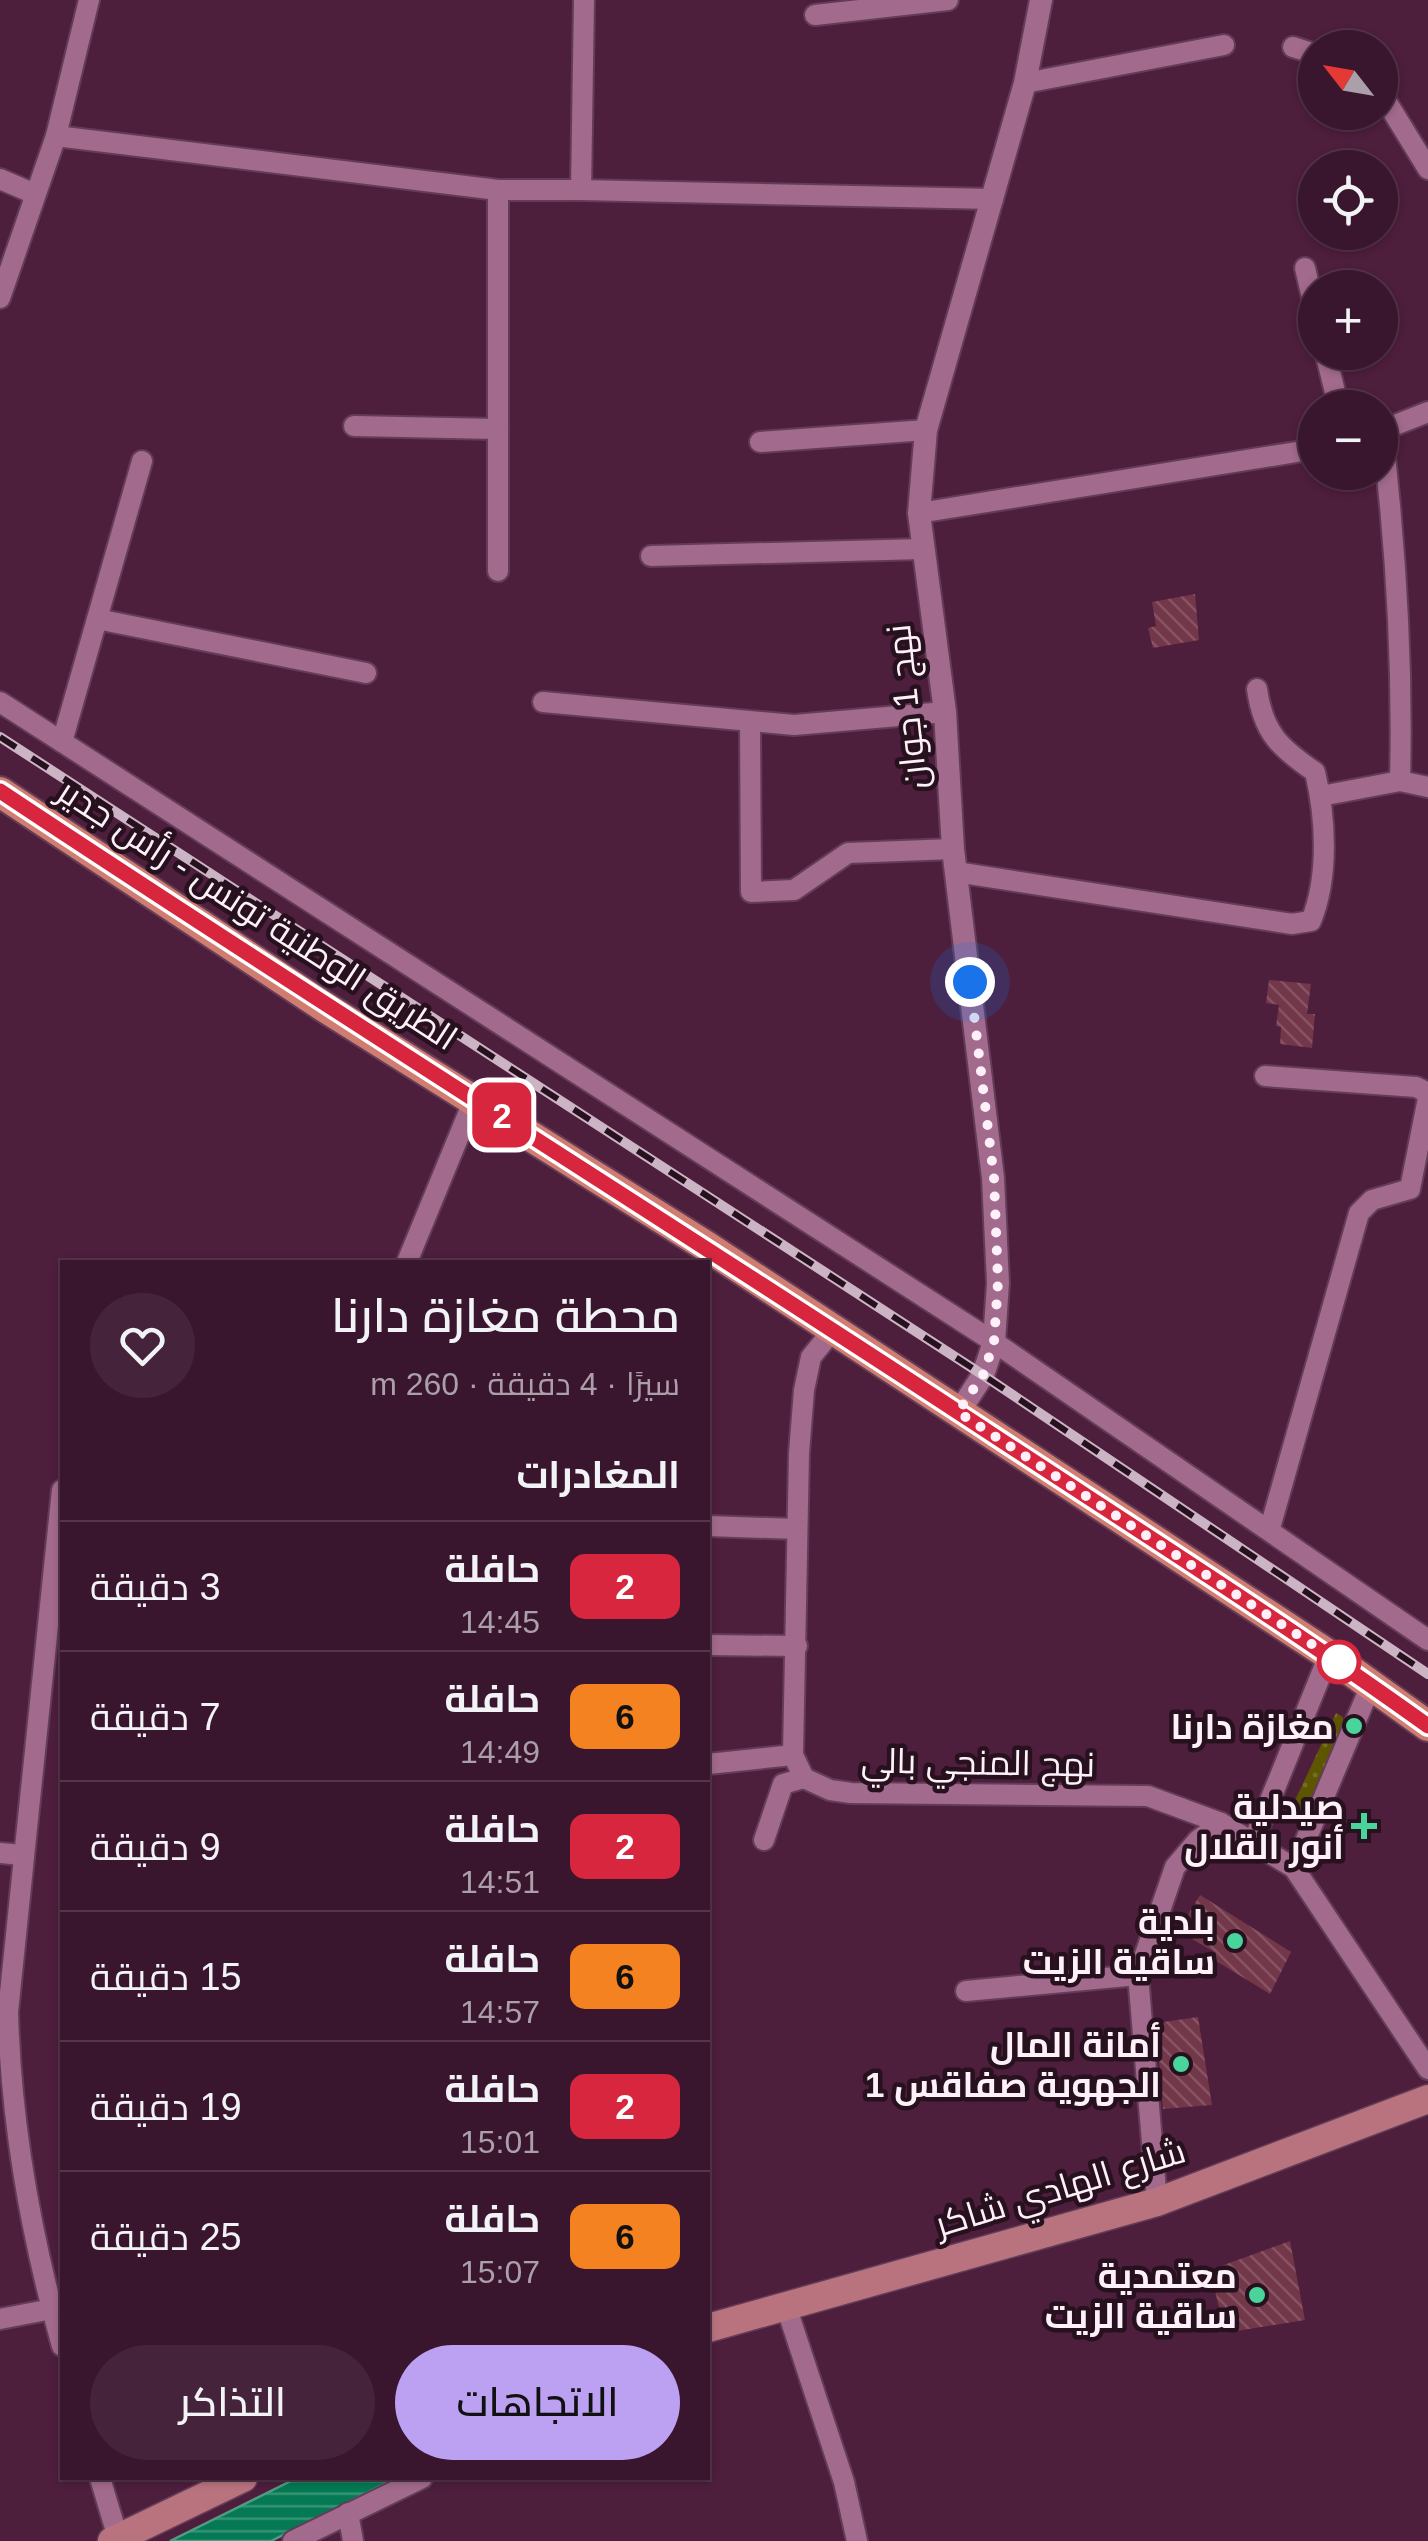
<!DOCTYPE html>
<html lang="ar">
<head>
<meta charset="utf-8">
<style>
  :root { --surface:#3a162e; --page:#45233a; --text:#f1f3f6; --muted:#ab9faa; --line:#54354a; --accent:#bca0f2 }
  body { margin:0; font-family:Arial,Cairo,sans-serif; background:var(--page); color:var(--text); direction:rtl; height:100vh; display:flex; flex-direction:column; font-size:38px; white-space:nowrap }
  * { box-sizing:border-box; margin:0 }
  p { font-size:32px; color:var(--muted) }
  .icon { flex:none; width:55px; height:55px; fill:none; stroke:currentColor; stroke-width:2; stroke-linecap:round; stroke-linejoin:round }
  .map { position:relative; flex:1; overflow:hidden; direction:ltr }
  .details { position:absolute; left:60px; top:1260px; width:650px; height:1220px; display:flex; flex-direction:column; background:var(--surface); border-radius:0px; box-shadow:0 2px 8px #0004,0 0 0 2px var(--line); direction:rtl }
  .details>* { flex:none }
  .badge { padding:0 20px; border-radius:15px; font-size:35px; line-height:65px }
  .needle { width:65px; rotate:301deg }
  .fabs { position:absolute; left:1298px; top:30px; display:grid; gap:20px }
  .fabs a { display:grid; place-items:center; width:100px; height:100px; border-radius:50%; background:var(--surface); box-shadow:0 2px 8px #0004,0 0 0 2px var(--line); font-size:50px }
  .you { position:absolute; width:50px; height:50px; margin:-25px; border:8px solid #fff; border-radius:50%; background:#1a73e8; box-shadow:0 0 0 15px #1a73e833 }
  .map>.badge { position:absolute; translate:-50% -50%; box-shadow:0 0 0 5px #fff }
  h2 { padding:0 30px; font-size:38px; line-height:90px }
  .round { display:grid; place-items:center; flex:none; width:105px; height:105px; border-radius:52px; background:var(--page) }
  .headline { display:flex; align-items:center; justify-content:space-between; height:170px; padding:0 30px }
  h1 { font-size:48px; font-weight:600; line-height:75px }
  .cta { display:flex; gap:20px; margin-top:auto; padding:20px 30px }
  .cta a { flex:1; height:115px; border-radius:60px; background:var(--accent); color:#111; font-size:40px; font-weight:600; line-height:115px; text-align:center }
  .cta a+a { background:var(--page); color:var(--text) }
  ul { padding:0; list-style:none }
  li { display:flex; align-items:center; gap:30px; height:130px; padding:0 30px; border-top:2px solid var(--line) }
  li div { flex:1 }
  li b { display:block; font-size:38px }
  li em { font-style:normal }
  li .badge { min-width:110px; font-weight:700; text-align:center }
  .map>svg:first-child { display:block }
  .park { fill:url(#park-dots) }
  .water { fill:url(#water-rules); stroke:#4f9d84; stroke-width:2.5 }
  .building { fill:url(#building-back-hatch) }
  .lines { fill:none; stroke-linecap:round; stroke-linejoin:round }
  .minor-casing { stroke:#633c57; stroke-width:24 }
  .tertiary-casing { stroke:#633c57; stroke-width:26 }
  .secondary-casing { stroke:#633c57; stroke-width:31 }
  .primary-casing { stroke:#633c57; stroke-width:34 }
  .minor { stroke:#a26a8c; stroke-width:20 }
  .tertiary { stroke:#a26a8c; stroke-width:22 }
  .secondary { stroke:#b9737e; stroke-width:28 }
  .primary { stroke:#d17c70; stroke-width:30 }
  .rail-casing { stroke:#cbb4c3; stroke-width:10 }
  .rail { stroke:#27111f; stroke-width:6; stroke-dasharray:19; stroke-linecap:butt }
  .line-casing { stroke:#fff; stroke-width:22 }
  .line { stroke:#d7263d; stroke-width:15 }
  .walk { stroke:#fdf0f8; stroke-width:10; stroke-dasharray:0 18 }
  .stop-dot { fill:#fff; stroke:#d7263d; stroke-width:5 }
  .poi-dot { fill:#49d49c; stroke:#27111f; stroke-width:4 }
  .labels { text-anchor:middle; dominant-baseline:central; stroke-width:9; stroke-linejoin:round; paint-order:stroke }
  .street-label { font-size:35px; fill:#fdf0f8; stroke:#27111f }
  .poi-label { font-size:35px; font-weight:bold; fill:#fdf0f8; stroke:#27111f; text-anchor:end }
</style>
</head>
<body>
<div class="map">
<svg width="1428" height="2541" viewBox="0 0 1428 2541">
  <defs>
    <pattern id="park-dots" width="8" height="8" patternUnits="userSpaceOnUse" patternTransform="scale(2.5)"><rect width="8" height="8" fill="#5d5500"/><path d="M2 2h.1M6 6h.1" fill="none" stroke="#756e26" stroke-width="1.8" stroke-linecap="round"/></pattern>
    <pattern id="water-rules" width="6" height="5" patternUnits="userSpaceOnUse" patternTransform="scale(2.5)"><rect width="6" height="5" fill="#047953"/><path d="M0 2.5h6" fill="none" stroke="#369375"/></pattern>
    <pattern id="building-back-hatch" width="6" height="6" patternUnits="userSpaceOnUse" patternTransform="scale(2.5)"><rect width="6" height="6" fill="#723748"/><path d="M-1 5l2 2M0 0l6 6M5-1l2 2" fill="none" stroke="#875463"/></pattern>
  </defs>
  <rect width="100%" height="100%" fill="#4e1e3d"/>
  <polygon class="park" points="1336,1713 1343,1717 1343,1725 1306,1813 1297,1819 1291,1809"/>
  <polygon class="water" points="297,2478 396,2478 271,2541 170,2541"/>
  <g class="building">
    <polygon points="1195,594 1199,640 1153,648 1148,628 1156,626 1152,602"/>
    <polygon points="1269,980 1311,984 1307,1014 1315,1014 1312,1048 1280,1044 1281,1027 1276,1026 1279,1005 1266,1003"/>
    <polygon points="1200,1895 1291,1952 1270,1994 1216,1961 1216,1953 1178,1931"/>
    <polygon points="1198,2017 1212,2105 1163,2109 1156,2023"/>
    <polygon points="1290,2241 1305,2320 1225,2333 1210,2270"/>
  </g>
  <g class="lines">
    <g class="minor-casing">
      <g id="minor">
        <polyline points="815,15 948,0"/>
        <polyline points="1293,47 1315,54"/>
        <polyline points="1025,83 1224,45"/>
        <polyline points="1380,91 1428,169"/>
        <polyline points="56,136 498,190 581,190 584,0"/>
        <polyline points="0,179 35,194"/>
        <polyline points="498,190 498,571"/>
        <polyline points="581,190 993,199"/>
        <polyline points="1305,268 1315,310"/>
        <polyline points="0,298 56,136 89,0"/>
        <polyline points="1325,352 1339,408"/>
        <polyline points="354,426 496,429"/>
        <path d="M1382,430C1396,548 1403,662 1400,781"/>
        <polyline points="1380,431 1428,412"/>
        <polyline points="760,442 926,430"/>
        <polyline points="919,513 1315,449"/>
        <polyline points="651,556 923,549"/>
        <polyline points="97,619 366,673"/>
        <polyline points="0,702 994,1342 1428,1640"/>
        <polyline points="543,702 794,725 945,712"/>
        <polyline points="750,723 751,892 794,890 848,853 953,849"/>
        <polyline points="62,742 142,461"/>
        <polyline points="1321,796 1400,781 1428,787"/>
        <path d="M956,872L1292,924L1311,921C1329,877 1326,818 1315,772C1280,748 1263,733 1257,689"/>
        <polyline points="1265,1076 1416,1087 1428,1093"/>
        <polyline points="407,1262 475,1097"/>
        <polyline points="833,1330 811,1357 804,1390 799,1453 793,1755 804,1778 830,1790 851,1793 1148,1796 1221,1823 1294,1868 1428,2069"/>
        <path d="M62,1490L8,2012C11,2127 31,2236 62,2346"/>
        <polyline points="708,1526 797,1529"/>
        <polyline points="1270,1528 1359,1213 1372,1200 1410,1189 1428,1098"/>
        <polyline points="708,1645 797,1646"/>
        <polyline points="708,1764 793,1755"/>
        <polyline points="764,1840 783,1784 804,1778"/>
        <polyline points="1254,1840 1329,1655"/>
        <polyline points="0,1853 22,1855"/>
        <polyline points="1294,1868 1371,1685"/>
        <polyline points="966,1991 1138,1975"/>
        <polyline points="1157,2202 1138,1975 1175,1867 1198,1840 1221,1823"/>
        <polyline points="786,2306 844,2482 857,2541"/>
        <polyline points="0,2319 52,2309"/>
        <polyline points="100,2478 118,2538"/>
        <polyline points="348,2513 353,2541"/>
        <polyline points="293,2541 422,2478"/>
      </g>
    </g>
    <g class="tertiary-casing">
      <polyline id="tertiary" points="959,1412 983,1375 994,1342 998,1283 993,1178 953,849 945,712 919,513 926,430 1025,83 1041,0"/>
    </g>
    <g class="secondary-casing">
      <g id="secondary">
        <polyline points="708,2328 1157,2202 1428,2099"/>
        <polyline points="112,2541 243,2478"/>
      </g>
    </g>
    <g class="primary-casing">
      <polyline id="primary" points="0,792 323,1006 706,1246 1329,1655 1428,1726"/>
    </g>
    <use href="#minor" class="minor"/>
    <use href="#tertiary" class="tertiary"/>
    <use href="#secondary" class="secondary"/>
    <use href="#primary" class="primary"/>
    <g class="rail-casing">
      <polyline id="rail" points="0,737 983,1375 1428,1674"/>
    </g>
    <use href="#rail" class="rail"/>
  </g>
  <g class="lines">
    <g class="line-casing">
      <path id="line" d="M0,791C329,1010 663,1218 993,1435C1139,1531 1286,1624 1428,1726"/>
    </g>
    <use href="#line" class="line"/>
    <polyline class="walk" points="970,982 994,1178 998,1282 994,1342 983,1375 958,1412 1339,1662"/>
  </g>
  <circle class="stop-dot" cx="1339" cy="1662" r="20"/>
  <g class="poi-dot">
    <circle cx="1354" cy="1726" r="10"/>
    <path d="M1359 1811h10v10h10v10h-10v10h-10v-10h-10v-10h10z"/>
    <circle cx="1235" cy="1941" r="10"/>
    <circle cx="1181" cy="2064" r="10"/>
    <circle cx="1257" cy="2295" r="10"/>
  </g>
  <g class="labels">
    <g class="street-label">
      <text transform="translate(906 707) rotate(-96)">نهج 1 جوان</text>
      <text transform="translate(258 914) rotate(33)">الطريق الوطنية تونس - رأس جدير</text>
      <text transform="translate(978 1762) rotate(1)">نهج المنجي بالي</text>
      <text transform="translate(1060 2187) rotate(-17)">شارع الهادي شاكر</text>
    </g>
    <g class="poi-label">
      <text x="1334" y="1726">مغازة دارنا</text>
      <text x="1344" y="1806">صيدلية<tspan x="1344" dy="40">أنور القلال</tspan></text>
      <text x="1215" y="1921">بلدية<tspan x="1215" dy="40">ساقية الزيت</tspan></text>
      <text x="1161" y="2044">أمانة المال<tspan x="1161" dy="40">الجهوية صفاقس 1</tspan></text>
      <text x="1237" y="2275">معتمدية<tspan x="1237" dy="40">ساقية الزيت</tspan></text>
    </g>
  </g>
</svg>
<div class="fabs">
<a><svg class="needle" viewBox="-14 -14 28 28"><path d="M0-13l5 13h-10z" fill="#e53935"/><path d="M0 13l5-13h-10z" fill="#ab9faa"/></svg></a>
<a><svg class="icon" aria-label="locate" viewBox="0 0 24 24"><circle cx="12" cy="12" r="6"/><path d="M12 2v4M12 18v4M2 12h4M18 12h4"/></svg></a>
<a>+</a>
<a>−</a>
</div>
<div class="you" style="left:970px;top:982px"></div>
<b class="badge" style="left:502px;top:1115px;background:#d7263d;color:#fff">2</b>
<section class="details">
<div class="headline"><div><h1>محطة مغازة دارنا</h1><p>سيرًا · 4 دقيقة · 260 m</p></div><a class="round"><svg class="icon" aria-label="heart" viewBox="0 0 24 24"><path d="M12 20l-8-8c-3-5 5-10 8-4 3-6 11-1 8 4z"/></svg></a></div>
<h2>المغادرات</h2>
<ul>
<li><span class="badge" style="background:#d7263d;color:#fff">2</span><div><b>حافلة</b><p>14:45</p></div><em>3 دقيقة</em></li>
<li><span class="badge" style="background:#f58220;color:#111">6</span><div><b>حافلة</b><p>14:49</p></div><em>7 دقيقة</em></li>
<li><span class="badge" style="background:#d7263d;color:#fff">2</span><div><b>حافلة</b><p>14:51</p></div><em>9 دقيقة</em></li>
<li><span class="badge" style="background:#f58220;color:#111">6</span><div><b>حافلة</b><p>14:57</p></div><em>15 دقيقة</em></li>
<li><span class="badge" style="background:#d7263d;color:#fff">2</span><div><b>حافلة</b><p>15:01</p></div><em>19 دقيقة</em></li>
<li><span class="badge" style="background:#f58220;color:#111">6</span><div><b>حافلة</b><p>15:07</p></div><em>25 دقيقة</em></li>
</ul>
<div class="cta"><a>الاتجاهات</a><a>التذاكر</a></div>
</section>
</div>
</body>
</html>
